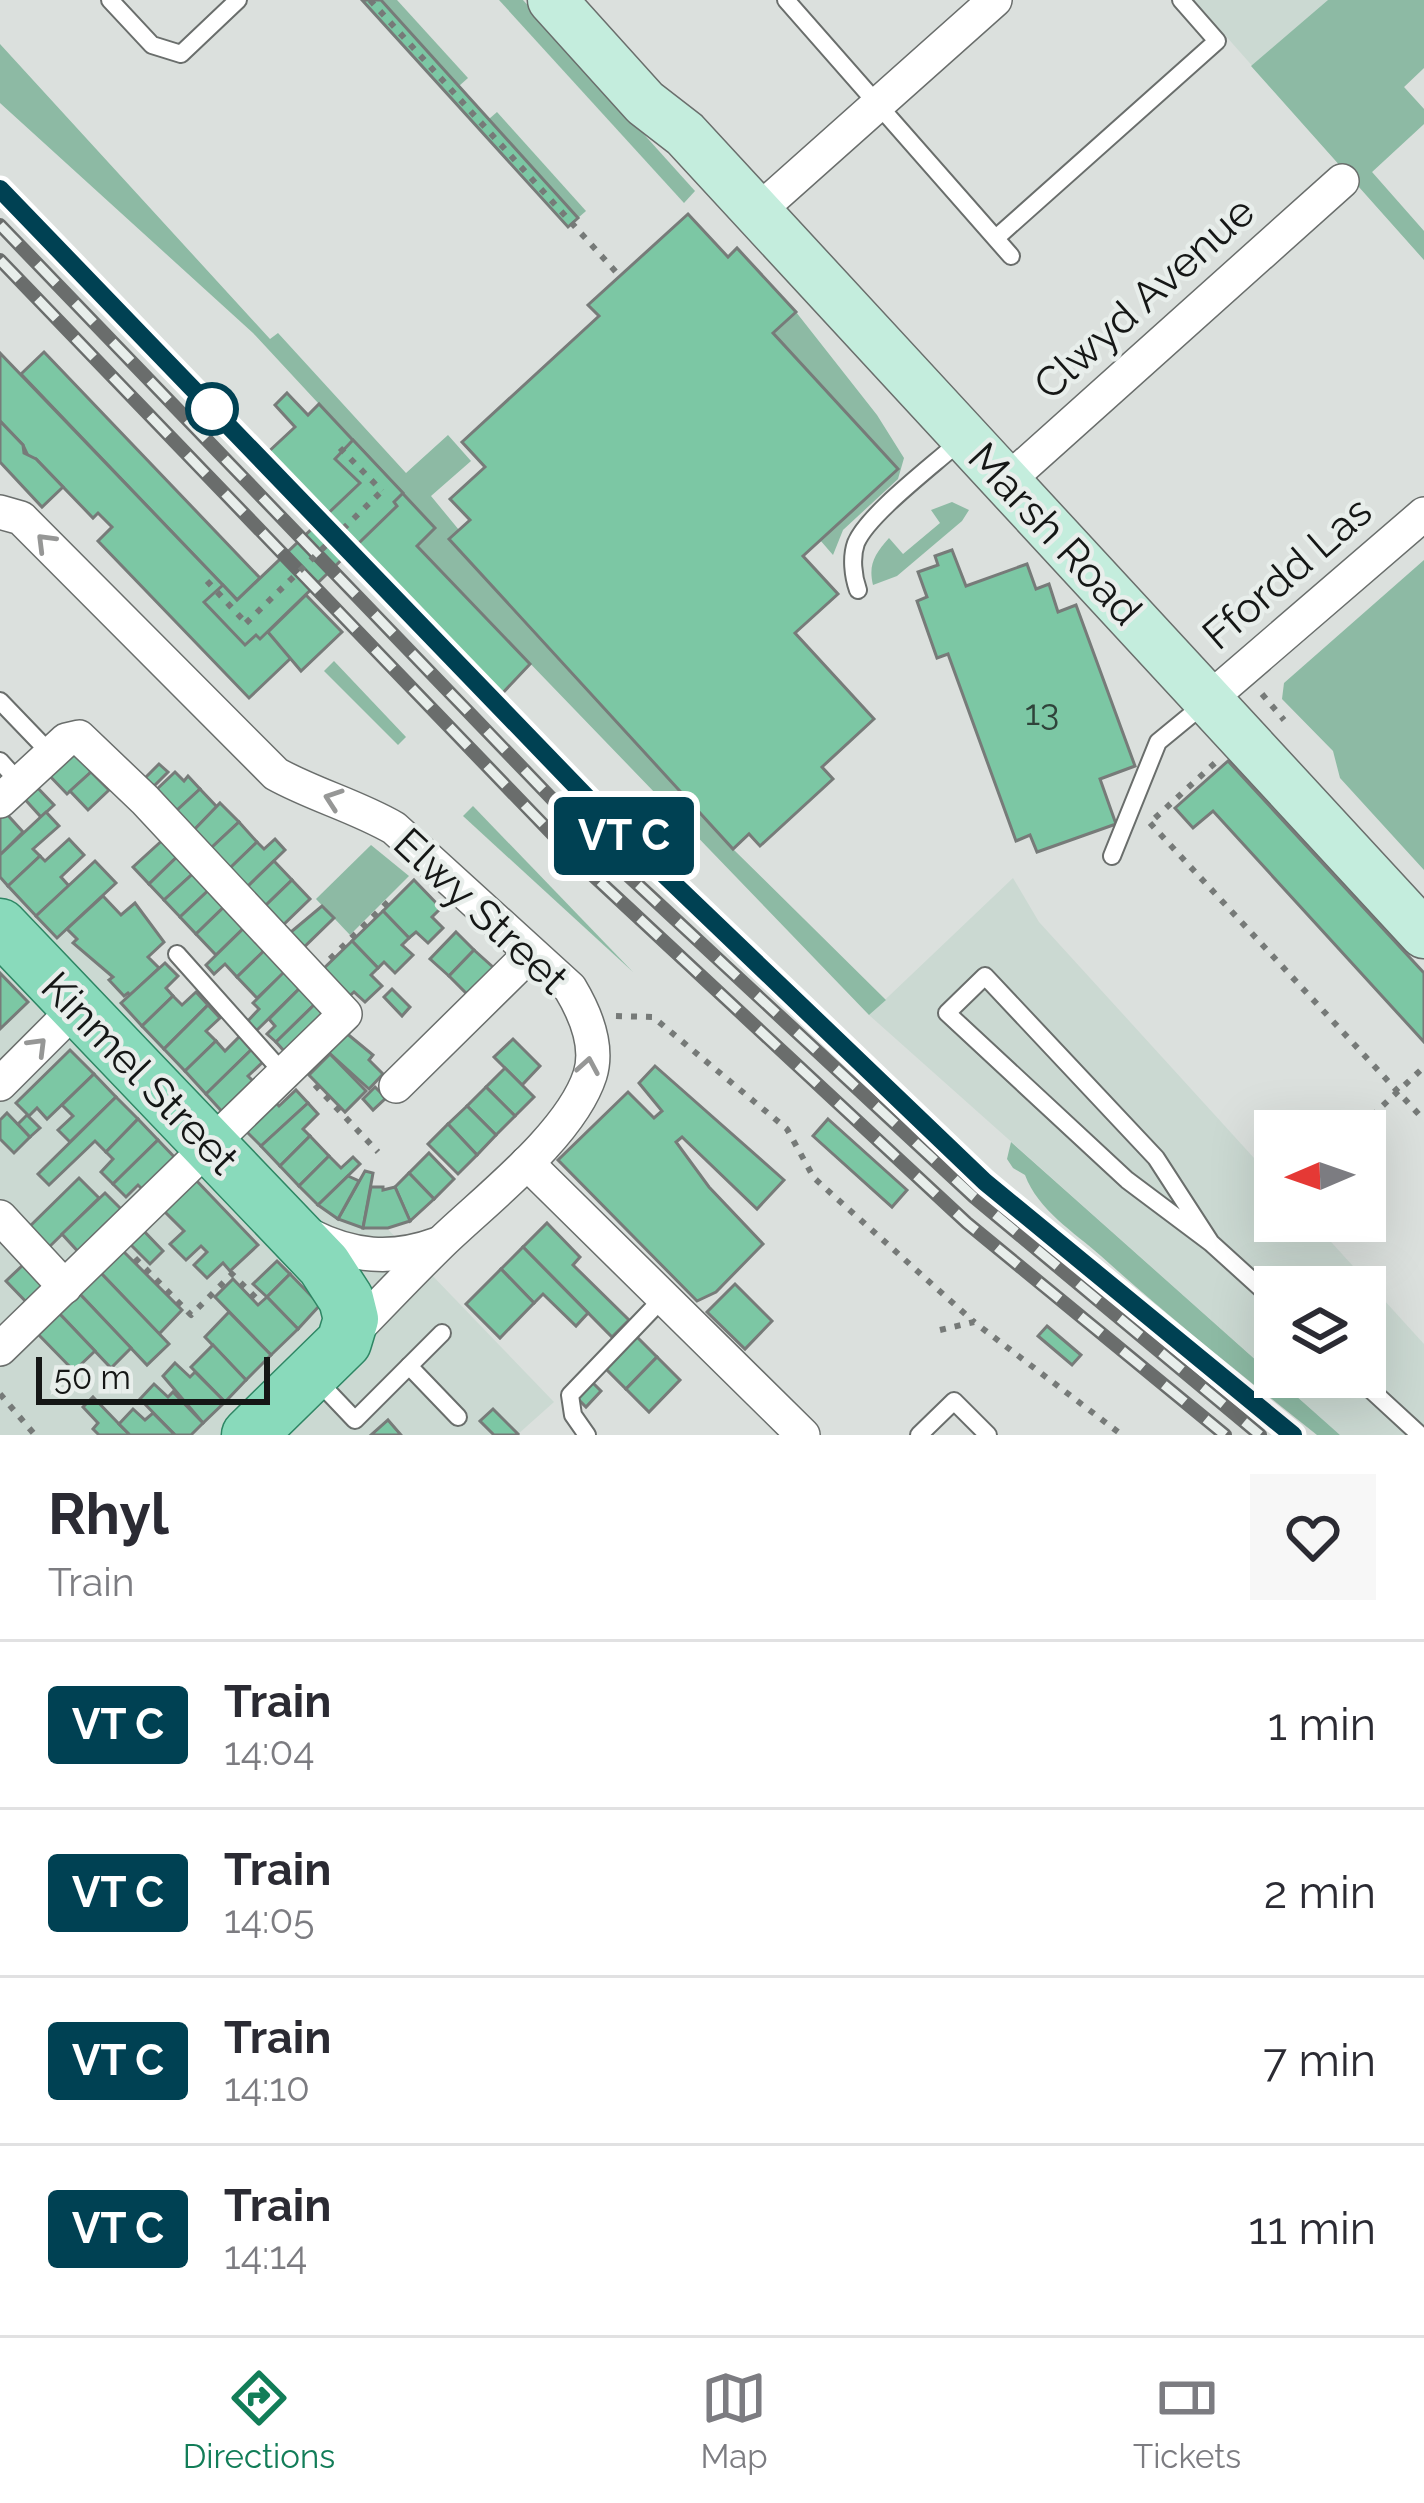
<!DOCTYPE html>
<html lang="en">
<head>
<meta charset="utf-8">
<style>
  :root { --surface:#fff; --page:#f7f7f7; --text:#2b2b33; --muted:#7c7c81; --line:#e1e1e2; --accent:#127d58 }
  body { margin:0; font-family:Raleway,sans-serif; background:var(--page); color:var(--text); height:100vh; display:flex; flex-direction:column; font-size:45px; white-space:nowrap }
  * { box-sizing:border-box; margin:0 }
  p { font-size:39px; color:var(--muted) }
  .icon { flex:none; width:66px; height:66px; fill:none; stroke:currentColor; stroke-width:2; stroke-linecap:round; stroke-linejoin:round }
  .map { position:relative; height:1435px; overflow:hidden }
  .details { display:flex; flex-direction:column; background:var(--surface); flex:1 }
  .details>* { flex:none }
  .badge { padding:0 24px; border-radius:9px; font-size:42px; line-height:78px }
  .needle { width:78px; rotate:268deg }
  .tools { position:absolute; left:1254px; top:1110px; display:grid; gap:24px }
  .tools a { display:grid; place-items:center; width:132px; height:132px; border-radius:0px; background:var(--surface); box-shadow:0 12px 48px #0002; font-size:60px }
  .scale { position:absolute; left:36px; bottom:30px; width:234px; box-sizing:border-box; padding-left:12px; border:6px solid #151716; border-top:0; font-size:33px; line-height:42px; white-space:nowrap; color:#151716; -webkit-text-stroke:9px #e8eeeb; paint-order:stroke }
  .map>.badge { position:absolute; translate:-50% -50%; box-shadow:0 0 0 6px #fff }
  .round { display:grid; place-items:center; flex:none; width:126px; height:126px; border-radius:0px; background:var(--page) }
  .headline { display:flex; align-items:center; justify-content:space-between; height:204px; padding:0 48px }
  h1 { font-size:57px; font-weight:700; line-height:90px }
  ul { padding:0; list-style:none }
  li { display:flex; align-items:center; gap:36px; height:168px; padding:0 48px; border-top:3px solid var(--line) }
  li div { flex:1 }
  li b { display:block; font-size:45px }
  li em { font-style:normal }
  li .badge { min-width:132px; font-weight:700; text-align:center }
  .menu { display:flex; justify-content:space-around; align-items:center; height:168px; border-top:3px solid var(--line); background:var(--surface); font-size:33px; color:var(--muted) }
  .menu a { display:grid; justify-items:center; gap:6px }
  .menu .current { color:var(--accent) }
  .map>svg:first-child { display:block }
  .built { fill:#cbd9d2; fill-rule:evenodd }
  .green { fill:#8dbaa4 }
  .building { fill:#7cc7a4; stroke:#777b79; stroke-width:3 }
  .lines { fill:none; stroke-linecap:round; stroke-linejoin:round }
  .lane-casing { stroke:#6a6e6c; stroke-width:20 }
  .street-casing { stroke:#6a6e6c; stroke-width:36 }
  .secondary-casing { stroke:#6a6e6c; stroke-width:51 }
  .primary-casing { stroke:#2e8664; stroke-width:57 }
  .path { stroke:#767a78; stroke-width:6; stroke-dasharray:6 9; stroke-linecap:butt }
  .lane { stroke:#fff; stroke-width:16 }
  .street { stroke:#fff; stroke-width:33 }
  .secondary { stroke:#c4eddd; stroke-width:48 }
  .primary { stroke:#89dabb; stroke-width:54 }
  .rail-casing { stroke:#6a6d6c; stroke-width:14 }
  .rail { stroke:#e8eeeb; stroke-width:9; stroke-dasharray:27; stroke-linecap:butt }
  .path-bridge { stroke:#767a78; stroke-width:6; stroke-dasharray:6 9; stroke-linecap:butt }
  .oneway { stroke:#969796 }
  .line-casing { stroke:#fff; stroke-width:27 }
  .line { stroke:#004153; stroke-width:18 }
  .stop-dot { fill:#fff; stroke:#004153; stroke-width:6 }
  .labels { text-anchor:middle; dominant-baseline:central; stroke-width:9; stroke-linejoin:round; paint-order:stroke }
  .number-label { font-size:36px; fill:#2f433a }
  .street-label { font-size:42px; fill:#151716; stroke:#e8eeeb }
</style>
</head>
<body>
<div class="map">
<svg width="1424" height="1435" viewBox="0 0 1424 1435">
  <rect width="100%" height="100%" fill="#dbe0dd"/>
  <g class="built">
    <polygon points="1194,0 1424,0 1424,68 1404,87 1424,109 1424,124 1372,172 1424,231 1424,260"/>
    <polygon points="0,826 554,1402 517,1435 0,1435"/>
    <path d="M1013,878L1039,922L1275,1181V1221H1312L1424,1344V1435H1340L869,1015ZM1275,1287H1365V1377H1275Z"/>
  </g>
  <g class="green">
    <polygon points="381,0 397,0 468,78 459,86"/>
    <polygon points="499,0 523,0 695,191 684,203"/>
    <polygon points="1328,0 1424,0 1424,68 1404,87 1424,109 1424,124 1372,172 1424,231 1424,260 1251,66"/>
    <polygon points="0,44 270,339 278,333 406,473 448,435 471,461 431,496 459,530 450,539 733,849 886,1000 869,1015 417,546 434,528 253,333 0,103"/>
    <polygon points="497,112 586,211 578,218 489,119"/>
    <polygon points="796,312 877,415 904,458 898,479 843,530 833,555 820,540 897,469 773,333"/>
    <path d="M952,502L969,510L962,521L897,576L873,585C868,564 875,554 889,538L903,554L940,523L931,510Z"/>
    <polygon points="1424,560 1424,870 1340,778 1333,751 1282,699 1284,683"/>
    <polygon points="334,661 406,737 398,745 324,671"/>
    <polygon points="473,806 633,972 463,816"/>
    <polygon points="371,845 409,876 350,935 316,899"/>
    <path d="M1011,1142L1340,1435H1317C1244,1377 1171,1319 1101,1256C1074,1232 1038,1210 1025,1175L1013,1168L1007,1159Z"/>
  </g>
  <g class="building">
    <polygon points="362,0 381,0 578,218 568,227"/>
    <polygon points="688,214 728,257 737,248 796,312 773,333 898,469 803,556 838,594 795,633 874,719 822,767 833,779 760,846 749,834 733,849 449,539 470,520 450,499 485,467 462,442 599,316 588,305"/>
    <polygon points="44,352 260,578 237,600 21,374"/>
    <polygon points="0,353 292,657 249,698 98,541 112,527 98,513 93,518 36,459 29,458 23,445 0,421"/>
    <polygon points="287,393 308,415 319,404 435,528 417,546 530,664 497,699 265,455 295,427 275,405"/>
    <polygon points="0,421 23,445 24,453 36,459 63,487 42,507 0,462"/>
    <polygon points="353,440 403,493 394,502 397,506 260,639 256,635 245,645 204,602 223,585 237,600 360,483 335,459"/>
    <polygon points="952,550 966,586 1027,564 1036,589 1049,584 1058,612 1076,605 1135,766 1100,779 1116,824 1037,852 1030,835 1016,841 948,654 937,658 917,601 927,597 918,572 938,565 935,556"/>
    <polygon points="306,595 342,632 301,671 268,632"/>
    <polygon points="74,749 91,772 67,794 45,771"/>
    <polygon points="1228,761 1424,973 1424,1042 1213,811 1193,828 1175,808"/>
    <polygon points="159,764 168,772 153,787 145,778"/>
    <polygon points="91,772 109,790 88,810 70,791"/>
    <polygon points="175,772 184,781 188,776 200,789 175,812 156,790"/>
    <polygon points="33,783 54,805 41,817 20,794"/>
    <polygon points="200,789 217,807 193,831 175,812"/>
    <polygon points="220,803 239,822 210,849 193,831"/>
    <polygon points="3,810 23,832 0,855 0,813"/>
    <polygon points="46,812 59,826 33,849 40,856 8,886 0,877 0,855"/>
    <polygon points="239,822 257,842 229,869 210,849"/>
    <polygon points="167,836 182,852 149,884 133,867"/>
    <polygon points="69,839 84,855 61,877 69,886 36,916 8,886 40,856 45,861"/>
    <polygon points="275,839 285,850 246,888 229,869 257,842 264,849"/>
    <polygon points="182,852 198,869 164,900 149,884"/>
    <polygon points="95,861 116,883 57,938 36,916"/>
    <polygon points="274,861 292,880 264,907 246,888"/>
    <polygon points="198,869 213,886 180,917 164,900"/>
    <polygon points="292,880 310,899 282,926 264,907"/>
    <polygon points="414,880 441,908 432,917 443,928 428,943 416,932 409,938 383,911"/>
    <polygon points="213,886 228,903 196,934 180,917"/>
    <polygon points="103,896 121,915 135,903 164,942 148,957 159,968 130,995 128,993 124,996 109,980 113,977 73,943 77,939 67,929"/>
    <polygon points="228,903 248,924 216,955 196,934"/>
    <polygon points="322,906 334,918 299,952 285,937"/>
    <polygon points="383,911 409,938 402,945 413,955 395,973 384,962 378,968 352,941"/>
    <polygon points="248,924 269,946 237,977 225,964 214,974 206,965"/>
    <polygon points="456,932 474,950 449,976 430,959"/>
    <polygon points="352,941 378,968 371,975 382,986 365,1002 354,992 345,1000 319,973"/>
    <polygon points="269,946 290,967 257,998 237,977"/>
    <polygon points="474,950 494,968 468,995 449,976"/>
    <polygon points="165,963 178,976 166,988 173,996 142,1026 121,1003"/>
    <polygon points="285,971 301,987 254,1033 245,1024 259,1009 253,1003"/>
    <polygon points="0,973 28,1002 0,1029"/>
    <polygon points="301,987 316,1003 276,1042 267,1034 275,1026 269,1019"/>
    <polygon points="392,989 410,1007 402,1016 384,997"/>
    <polygon points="196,992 208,1005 164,1049 142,1026 173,996 182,1005"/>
    <polygon points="316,1003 332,1019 284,1051 276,1042"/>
    <polygon points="208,1005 220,1018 206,1031 216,1041 185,1071 164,1049"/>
    <polygon points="345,1032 373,1055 369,1060 383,1074 369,1089 326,1050"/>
    <polygon points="241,1035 253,1048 206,1094 185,1071 216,1041 225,1051"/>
    <polygon points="513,1039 540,1066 522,1085 494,1057"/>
    <polygon points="253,1048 265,1060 248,1076 259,1087 227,1117 206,1094"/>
    <polygon points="70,1050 94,1074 47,1119 37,1108 29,1116 16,1103"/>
    <polygon points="330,1054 366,1091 345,1112 309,1075"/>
    <polygon points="655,1066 784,1180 757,1209 682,1137 676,1142 709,1187 763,1244 716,1292 697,1301 558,1160 628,1092 654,1118 662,1111 639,1083"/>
    <polygon points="505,1068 534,1097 515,1116 486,1087"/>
    <polygon points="94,1074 116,1097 70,1142 58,1130 73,1116 62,1105"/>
    <polygon points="375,1087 386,1098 373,1110 363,1099"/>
    <polygon points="486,1087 515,1116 496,1135 467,1106"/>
    <polygon points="296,1090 308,1103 261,1146 242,1127 271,1098 279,1106"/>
    <polygon points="116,1097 138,1119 106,1152 95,1141 49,1185 38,1174"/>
    <polygon points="308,1103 318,1114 303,1129 310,1136 280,1166 261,1146"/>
    <polygon points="467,1106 496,1135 477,1155 448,1124"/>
    <polygon points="7,1113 30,1137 14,1153 0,1139 0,1120"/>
    <polygon points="27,1115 40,1128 30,1137 18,1124"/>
    <polygon points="138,1119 158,1140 113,1184 101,1172 113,1159 106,1152"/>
    <polygon points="828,1119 907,1190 892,1207 813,1136"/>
    <polygon points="448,1124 477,1155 458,1174 428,1144"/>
    <polygon points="310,1136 329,1156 299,1186 280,1166"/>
    <polygon points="158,1140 180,1163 147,1194 138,1185 126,1197 113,1184"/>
    <polygon points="429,1153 454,1179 434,1199 409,1173"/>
    <polygon points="329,1156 341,1168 353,1157 360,1164 318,1205 299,1186"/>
    <polygon points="365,1171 373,1173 363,1228 338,1219"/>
    <polygon points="409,1173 434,1199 410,1221 395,1187"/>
    <polygon points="348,1176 359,1181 338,1219 318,1205"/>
    <polygon points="193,1177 258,1245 230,1271 223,1263 207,1278 194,1265 207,1252 201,1246 186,1260 170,1244 184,1231 161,1208"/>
    <polygon points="79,1178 99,1198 44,1252 24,1232"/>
    <polygon points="371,1187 383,1187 383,1190 395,1187 410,1221 388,1228 363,1228"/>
    <polygon points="105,1193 127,1215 83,1257 62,1234"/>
    <polygon points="547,1223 580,1257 573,1265 629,1320 612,1337 523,1247"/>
    <polygon points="141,1228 163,1251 150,1264 128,1242"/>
    <polygon points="523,1247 588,1313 576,1326 543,1294 534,1303 501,1269"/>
    <polygon points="120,1248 182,1310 159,1334 98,1270"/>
    <polygon points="277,1261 290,1274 267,1297 253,1284"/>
    <polygon points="24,1264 49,1290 31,1307 6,1281"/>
    <polygon points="501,1269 534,1303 500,1338 466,1304"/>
    <polygon points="98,1270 169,1344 147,1365 77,1291"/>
    <polygon points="290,1274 320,1305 298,1329 267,1297"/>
    <polygon points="233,1279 258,1305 267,1297 298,1329 271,1355 215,1297"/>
    <polygon points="735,1284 772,1321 745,1349 707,1312"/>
    <polygon points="77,1291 131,1348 111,1368 56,1310"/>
    <polygon points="56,1310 95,1351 74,1371 35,1331"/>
    <polygon points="229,1312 271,1355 246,1380 205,1337"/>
    <polygon points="1047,1326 1081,1355 1072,1365 1038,1336"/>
    <polygon points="636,1336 657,1357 626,1389 604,1367"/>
    <polygon points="213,1345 246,1380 225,1402 191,1367"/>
    <polygon points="657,1357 680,1380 649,1412 626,1389"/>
    <polygon points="175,1363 190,1377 195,1372 225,1402 203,1423 163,1376"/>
    <polygon points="591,1381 601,1391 586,1407 576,1397"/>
    <polygon points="154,1384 168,1397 173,1392 203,1423 191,1435 175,1435 140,1399"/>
    <polygon points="93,1397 119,1424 130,1435 99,1435 93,1429 98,1423 83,1407"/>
    <polygon points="133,1409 145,1420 153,1413 175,1435 130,1435 119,1424"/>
    <polygon points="493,1409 518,1434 517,1435 494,1435 480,1421"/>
    <polygon points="388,1420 401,1435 371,1435"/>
  </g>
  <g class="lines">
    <g class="lane-casing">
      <g id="lane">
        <polyline points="110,0 152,45 181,54 238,0"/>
        <polyline points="786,0 1011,256"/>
        <polyline points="996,238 1217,41 1181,0"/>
        <path d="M858,590C853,576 851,557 856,543C868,514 935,464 960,441"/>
        <polyline points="0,701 51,754"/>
        <polyline points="0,761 20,783"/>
        <polyline points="1112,856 1158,742 1203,705"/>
        <polyline points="177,954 285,1075"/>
        <polyline points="1211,1243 1156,1158 985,976 947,1013 1127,1180 1211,1243 1275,1301"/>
        <polyline points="409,1366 458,1417"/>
        <polyline points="1357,1377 1420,1435"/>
        <polyline points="316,1379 355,1420 442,1333"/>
        <polyline points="587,1435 573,1415 570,1395 663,1298"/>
        <polyline points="919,1435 954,1401 988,1435"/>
      </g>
    </g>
    <g class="street-casing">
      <g id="street">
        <polyline points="757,212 995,0"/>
        <polyline points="1006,482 1342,181"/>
        <path d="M0,512L21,518L276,774C314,795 356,806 394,828L570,988C585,1013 599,1046 590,1075C571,1134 488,1198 444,1240C411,1272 379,1306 347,1339"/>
        <polyline points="1208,700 1424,514"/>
        <polyline points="0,801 66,740 79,737 145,800 345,1014 0,1349"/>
        <polyline points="0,1084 76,1008"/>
        <polyline points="396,1086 530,954"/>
        <polyline points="527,1163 803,1435"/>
        <polyline points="0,1217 65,1287"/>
        <path d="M309,1235C352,1257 392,1261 438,1244"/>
      </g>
    </g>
    <g class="secondary-casing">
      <polyline id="secondary" points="552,0 645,103 685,134 1424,934"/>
    </g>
    <g class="primary-casing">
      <polyline id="primary" points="0,926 324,1265 346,1299 351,1319 344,1342 249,1435"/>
    </g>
    <g class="path">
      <polyline points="370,0 616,272"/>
      <polyline points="340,448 382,491"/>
      <polyline points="207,581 246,623"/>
      <polyline points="1262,694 1284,720"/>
      <polyline points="1155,818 1216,762"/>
      <polyline points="1150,823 1424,1120"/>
      <polyline points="330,959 390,900"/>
      <polyline points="616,1016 653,1017 787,1129 814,1178 974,1322"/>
      <polyline points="315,1085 378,1152"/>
      <polyline points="1361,1126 1424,1067"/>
      <polyline points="135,1258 191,1315 232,1274 259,1301"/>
      <polyline points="940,1330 974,1322 1122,1435"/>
      <polyline points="0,1394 35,1435"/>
    </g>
    <use href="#lane" class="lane"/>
    <use href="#street" class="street"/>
    <use href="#secondary" class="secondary"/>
    <use href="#primary" class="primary"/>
    <g class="rail-casing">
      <g id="rail">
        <polyline points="0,189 627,839 985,1182 1293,1435"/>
        <polyline points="0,225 605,854 974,1197 1260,1435"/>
        <polyline points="0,260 585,868 967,1223 1225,1435"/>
      </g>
    </g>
    <use href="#rail" class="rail"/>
    <polyline class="path-bridge" points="246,623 382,491"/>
  </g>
  <defs><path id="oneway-chevron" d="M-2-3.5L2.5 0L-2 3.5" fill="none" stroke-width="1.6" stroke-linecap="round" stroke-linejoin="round" transform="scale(3)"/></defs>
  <g class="oneway">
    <use href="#oneway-chevron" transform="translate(45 542) rotate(-135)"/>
    <use href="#oneway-chevron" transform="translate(333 799) rotate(-161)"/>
    <use href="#oneway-chevron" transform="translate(38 1046) rotate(-45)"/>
    <use href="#oneway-chevron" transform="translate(588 1066) rotate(-80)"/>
  </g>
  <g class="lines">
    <g class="line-casing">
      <polyline id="line" points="0,189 627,839 985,1182 1293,1435"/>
    </g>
    <use href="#line" class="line"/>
  </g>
  <circle class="stop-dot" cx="212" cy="409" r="24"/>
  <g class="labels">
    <g class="number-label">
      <text x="1042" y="712">13</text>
    </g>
    <g class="street-label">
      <text transform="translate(1144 298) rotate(-42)">Clwyd Avenue</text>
      <text transform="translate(1055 534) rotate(47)">Marsh Road</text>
      <text transform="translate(1287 573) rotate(-41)">Ffordd Las</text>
      <text transform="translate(481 911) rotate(43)">Elwy Street</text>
      <text transform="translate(140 1073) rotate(46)">Kinmel Street</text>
    </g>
  </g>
</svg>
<div class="tools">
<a><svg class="needle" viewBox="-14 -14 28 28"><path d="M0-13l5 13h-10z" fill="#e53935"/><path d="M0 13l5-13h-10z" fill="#7c7c81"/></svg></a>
<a><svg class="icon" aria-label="layers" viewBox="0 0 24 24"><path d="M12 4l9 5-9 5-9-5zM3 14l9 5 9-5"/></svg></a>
</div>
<div class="scale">50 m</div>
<b class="badge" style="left:624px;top:836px;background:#004153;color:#fff">VT C</b>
</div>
<section class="details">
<div class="headline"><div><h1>Rhyl</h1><p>Train</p></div><a class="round"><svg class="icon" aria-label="heart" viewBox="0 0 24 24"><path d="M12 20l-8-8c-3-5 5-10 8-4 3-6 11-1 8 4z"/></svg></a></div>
<ul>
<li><span class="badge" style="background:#004153;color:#fff">VT C</span><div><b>Train</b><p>14:04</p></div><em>1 min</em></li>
<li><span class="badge" style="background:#004153;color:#fff">VT C</span><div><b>Train</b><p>14:05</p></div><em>2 min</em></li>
<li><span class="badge" style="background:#004153;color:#fff">VT C</span><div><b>Train</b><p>14:10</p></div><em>7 min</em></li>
<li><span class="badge" style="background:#004153;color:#fff">VT C</span><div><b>Train</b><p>14:14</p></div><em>11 min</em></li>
</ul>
</section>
<nav class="menu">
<a class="current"><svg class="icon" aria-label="directions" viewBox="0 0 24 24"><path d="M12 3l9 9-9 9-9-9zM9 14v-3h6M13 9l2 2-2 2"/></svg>Directions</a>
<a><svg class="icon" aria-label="map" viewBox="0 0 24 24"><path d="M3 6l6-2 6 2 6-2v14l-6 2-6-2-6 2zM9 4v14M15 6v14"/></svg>Map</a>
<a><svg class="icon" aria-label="tickets" viewBox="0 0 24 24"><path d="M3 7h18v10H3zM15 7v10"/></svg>Tickets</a>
</nav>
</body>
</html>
